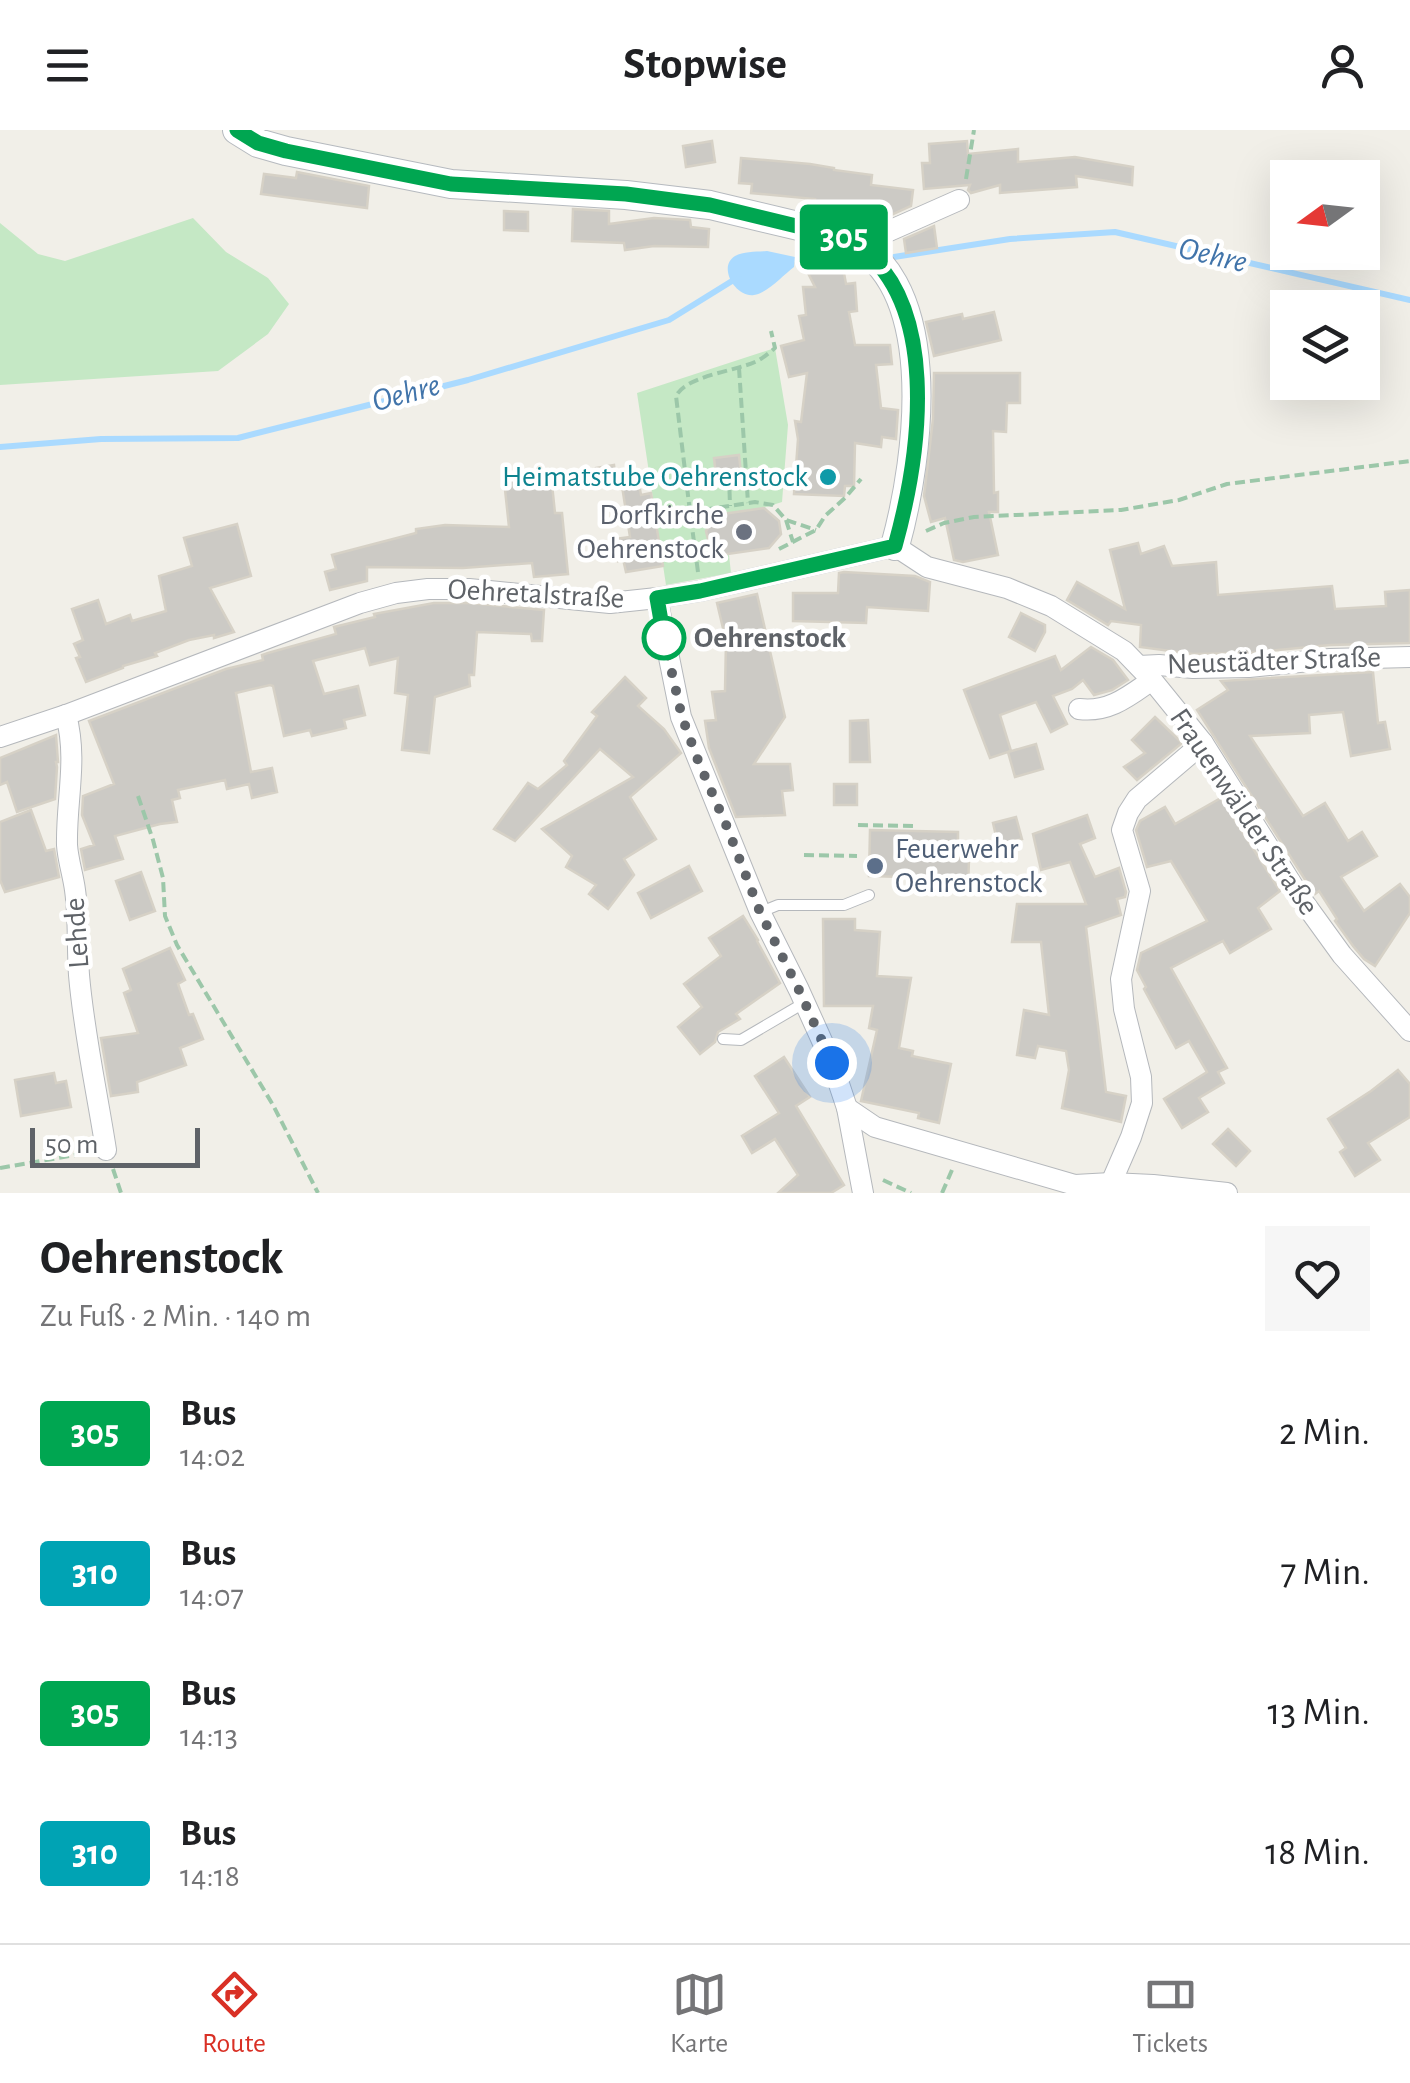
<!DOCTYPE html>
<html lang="de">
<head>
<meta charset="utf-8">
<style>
  :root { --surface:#fff; --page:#f6f6f6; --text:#202124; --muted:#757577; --line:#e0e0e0; --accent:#d93025 }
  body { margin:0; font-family:"Alegreya Sans",sans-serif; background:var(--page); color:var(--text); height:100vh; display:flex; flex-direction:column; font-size:38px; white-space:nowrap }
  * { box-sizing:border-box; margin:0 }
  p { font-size:32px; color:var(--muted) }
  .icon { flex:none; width:55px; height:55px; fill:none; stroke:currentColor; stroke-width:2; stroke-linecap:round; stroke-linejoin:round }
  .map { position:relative; height:1063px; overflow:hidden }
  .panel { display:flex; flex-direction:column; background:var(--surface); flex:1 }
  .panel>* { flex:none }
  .badge { padding:0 20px; border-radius:8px; font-size:35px; line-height:65px }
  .needle { width:65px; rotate:255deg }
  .tools { position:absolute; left:1270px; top:30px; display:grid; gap:20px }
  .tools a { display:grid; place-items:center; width:110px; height:110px; border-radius:0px; background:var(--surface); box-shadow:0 10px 40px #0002; font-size:50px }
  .scale { position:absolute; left:30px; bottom:25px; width:170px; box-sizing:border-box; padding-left:10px; border:5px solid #5f6368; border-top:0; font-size:28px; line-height:35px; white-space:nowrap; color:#5f6368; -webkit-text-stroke:8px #fff; paint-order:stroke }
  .you { position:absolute; width:50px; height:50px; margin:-25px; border:8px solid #fff; border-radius:50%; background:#1a73e8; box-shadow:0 0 0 15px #1a73e833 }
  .map>.badge { position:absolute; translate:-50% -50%; box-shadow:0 0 0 5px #fff }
  .round { display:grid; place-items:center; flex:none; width:105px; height:105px; border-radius:0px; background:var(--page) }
  .headline { display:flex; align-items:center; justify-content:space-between; height:170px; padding:0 40px }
  h1 { font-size:48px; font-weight:700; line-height:75px }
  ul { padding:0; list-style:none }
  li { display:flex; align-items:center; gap:30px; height:140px; padding:0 40px }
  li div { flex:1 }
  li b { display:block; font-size:38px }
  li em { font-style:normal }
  li .badge { min-width:110px; font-weight:700; text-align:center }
  header { display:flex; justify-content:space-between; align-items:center; height:130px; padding:0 40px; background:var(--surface); font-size:45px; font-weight:700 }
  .tabs { display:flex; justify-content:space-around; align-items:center; height:140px; border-top:2px solid var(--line); background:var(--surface); font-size:28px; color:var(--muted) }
  .tabs a { display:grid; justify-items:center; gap:5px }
  .tabs .current { color:var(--accent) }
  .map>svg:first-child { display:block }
  .green { fill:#c5e8c5 }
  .water { fill:#aadaff }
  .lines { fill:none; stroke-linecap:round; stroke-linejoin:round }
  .stream { stroke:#aadaff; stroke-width:6 }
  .building { fill:#cccac5; stroke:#d6d1c6; stroke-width:2.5 }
  .lane-casing { stroke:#b5b8bc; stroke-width:12 }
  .street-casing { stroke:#b5b8bc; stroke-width:22 }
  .secondary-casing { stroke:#b6babf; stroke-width:30 }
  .path { stroke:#9cc7a9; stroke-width:4; stroke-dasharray:10 5; stroke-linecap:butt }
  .lane { stroke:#fff; stroke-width:10 }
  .street { stroke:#fff; stroke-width:20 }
  .secondary { stroke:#fff; stroke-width:28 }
  .line-casing { stroke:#fff; stroke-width:22 }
  .line { stroke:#00a651; stroke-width:15 }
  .walk { stroke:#5f6368; stroke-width:10; stroke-dasharray:0 18 }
  .culture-dot { fill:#0f9aa8; stroke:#fff; stroke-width:4 }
  .worship-dot { fill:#6b7280; stroke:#fff; stroke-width:4 }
  .stop-dot { fill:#fff; stroke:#00a651; stroke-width:5 }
  .service-dot { fill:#5c6f8a; stroke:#fff; stroke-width:4 }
  .labels { text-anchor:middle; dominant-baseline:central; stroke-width:9; stroke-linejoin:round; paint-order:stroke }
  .culture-label { font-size:30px; fill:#0d838f; stroke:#fff; text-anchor:end }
  .worship-label { font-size:30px; fill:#5b616d; stroke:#fff; text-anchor:end }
  .street-label { font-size:30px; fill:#5f6368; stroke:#fff }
  .stop-label { font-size:30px; font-weight:bold; fill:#5f6368; stroke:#fff; text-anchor:start }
  .service-label { font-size:30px; fill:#4e5e75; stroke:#fff; text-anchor:start }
  .water-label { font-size:32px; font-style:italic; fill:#4174aa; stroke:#fff }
</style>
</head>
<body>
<header><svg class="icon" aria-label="menu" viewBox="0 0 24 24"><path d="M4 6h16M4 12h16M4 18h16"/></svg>Stopwise<svg class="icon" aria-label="person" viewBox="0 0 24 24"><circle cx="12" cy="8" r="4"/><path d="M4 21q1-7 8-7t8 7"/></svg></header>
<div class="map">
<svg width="1410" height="1063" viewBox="0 0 1410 1063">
  <rect width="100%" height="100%" fill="#f1efe8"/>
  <g class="green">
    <polygon points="193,88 226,122 268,148 289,174 268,204 218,241 0,255 0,93 38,124 65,131"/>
    <polygon points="775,218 788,295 782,372 763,378 716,385 706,401 709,414 721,425 729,425 731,443 666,455 637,263"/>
  </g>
  <path class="water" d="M767,121L795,127L794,137C783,145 768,163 754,165C736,168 717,137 735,126C744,121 757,122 767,121Z"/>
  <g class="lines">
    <g class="stream">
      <polyline points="894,127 1010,109 1115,102 1410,170"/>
      <polyline points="0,317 101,309 238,308 468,250 669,190 732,151 739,149"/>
    </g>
  </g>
  <g class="building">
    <polygon points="712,11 715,32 686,37 683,16"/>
    <polygon points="967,11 968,24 1018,19 1018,32 1075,27 1133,37 1132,55 1076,46 1077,57 1000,63 1000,55 971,63 968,60 970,55 924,59 922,33 930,33 929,14"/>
    <polygon points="741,28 810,34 834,38 834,40 872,45 871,55 913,60 911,76 876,92 837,87 813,82 815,69 751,63 752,54 739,53"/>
    <polygon points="297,42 369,56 367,78 261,64 264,44 296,48"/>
    <polygon points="573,79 609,81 609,94 654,88 690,90 691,97 709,99 708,117 654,116 625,120 624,113 572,111"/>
    <polygon points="504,81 528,82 528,101 504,100"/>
    <polygon points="934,96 937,118 906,123 904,109"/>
    <polygon points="842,132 846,154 855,153 857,181 849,182 855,215 890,215 892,234 876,235 881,278 898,280 896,309 882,307 881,317 855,313 854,356 845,356 844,366 794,364 798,309 795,291 801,292 807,243 789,247 781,216 804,210 799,186 806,185 803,157 815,157 807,141"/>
    <polygon points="994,182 1001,210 934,226 926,192 962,184 963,189"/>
    <polygon points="934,243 1020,243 1020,273 1007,273 1006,302 993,301 994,363 998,362 998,382 989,382 998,425 963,432 954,430 945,388 931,392 924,366 933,289"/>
    <polygon points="739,325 741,343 716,346 714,328"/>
    <polygon points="614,335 616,353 599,355 596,338"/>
    <polygon points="551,345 555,383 562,383 568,444 534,447 532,433 463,438 367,437 367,451 330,460 325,442 336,439 332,425 416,403 416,399 445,395 509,397 504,350"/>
    <polygon points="639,354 641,365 651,363 663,436 626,442 623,429 618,431 614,409 630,407 622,356"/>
    <polygon points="764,378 779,391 781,404 769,418 721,425 709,414 706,401 716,385"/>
    <polygon points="237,394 251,446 210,458 234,502 214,508 214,505 189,510 155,523 157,526 123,536 123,538 86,552 76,528 80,527 74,514 83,510 72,479 98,470 106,494 130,485 132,491 166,481 159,446 192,436 184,408"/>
    <polygon points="1138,413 1141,424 1164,416 1172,436 1216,432 1218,465 1332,456 1335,479 1386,476 1385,462 1410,460 1410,513 1330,515 1248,523 1193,524 1140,517 1141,495 1111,491 1108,495 1067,470 1077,452 1125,479 1110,420"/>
    <polygon points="844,442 915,446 930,452 928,481 867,477 866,493 793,491 793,463 838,463 839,443"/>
    <polygon points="757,464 785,587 754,634 790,634 793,660 782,661 785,685 736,687 709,618 705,591 716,590 712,562 725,561 726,511 717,473"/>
    <polygon points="434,473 469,473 544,480 542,511 532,511 531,504 477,502 474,545 469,545 470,556 435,567 429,623 402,620 408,565 395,563 398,528 370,535 365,518 313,531 324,564 358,556 365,585 344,590 346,598 312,606 310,600 284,606 273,556 270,555 236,563 251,642 272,638 277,662 252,668 249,654 227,659 225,650 178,660 180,668 172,670 177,692 160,694 115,706 123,729 85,740 81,719 94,715 82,685 83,666 114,654 89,591 226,539 263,530 262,525 268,523 336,504 334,497 338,496 375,487 374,484"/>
    <polygon points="1021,483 1045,495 1045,502 1035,521 1009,507"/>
    <polygon points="1091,517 1113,530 1128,550 1112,560 1094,565 1083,550 1072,559 1053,566 1067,594 1051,602 1036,572 1000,585 1011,621 990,628 964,560 1055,526 1061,540"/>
    <polygon points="1373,542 1378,593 1385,592 1390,619 1351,626 1343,582 1309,585 1310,603 1250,606 1303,686 1325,673 1348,711 1362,702 1377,726 1341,747 1364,781 1400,754 1410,767 1410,783 1375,836 1364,829 1353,816 1335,791 1337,789 1319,761 1315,764 1311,759 1197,580 1228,560 1221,551"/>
    <polygon points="625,547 646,568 638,576 664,599 681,623 630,667 656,709 624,729 634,745 608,779 589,764 596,755 566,737 572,726 542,699 633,647 600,619 515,711 494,699 528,653 538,659 567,635 564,631 597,586 592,582"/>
    <polygon points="1155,587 1182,613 1137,650 1124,637 1145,623 1132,610"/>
    <polygon points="868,590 870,632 850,632 850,591"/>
    <polygon points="56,605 58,632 56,632 57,637 55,669 17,682 7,652 0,655 0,628"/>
    <polygon points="1036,614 1043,639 1015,647 1008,622"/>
    <rect x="834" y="654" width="23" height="21"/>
    <polygon points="1221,668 1280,761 1258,778 1271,799 1230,823 1223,811 1171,838 1227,938 1218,942 1224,953 1199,968 1208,982 1182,998 1164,969 1207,942 1189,911 1176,918 1144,859 1146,857 1137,840 1141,823 1207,791 1171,731 1147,737 1136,700 1140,691 1165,677 1175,694"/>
    <polygon points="31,680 46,721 54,719 59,747 5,762 0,750 0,692"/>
    <polygon points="1087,685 1095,708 1080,714 1095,747 1119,738 1126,762 1125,767 1117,769 1121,785 1086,797 1106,962 1126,966 1121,992 1062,978 1069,940 1066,921 1038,916 1035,928 1017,925 1024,880 1049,885 1041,812 1012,812 1017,774 1086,774 1070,732 1041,740 1033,704"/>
    <polygon points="1016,687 1022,709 998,715 993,693"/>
    <polygon points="870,700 958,702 958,728 969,728 968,761 941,760 941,748 869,746"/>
    <polygon points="689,736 702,761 651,788 638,763"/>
    <polygon points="141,742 155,781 130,790 116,751"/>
    <polygon points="743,786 758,810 757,811 780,853 736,884 740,889 718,902 715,912 700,924 678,897 702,877 684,854 721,826 709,808"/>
    <polygon points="823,789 855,789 855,800 880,802 877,846 911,848 899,918 913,921 912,926 951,934 939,993 918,988 919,983 861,971 877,900 869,898 873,876 824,876"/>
    <polygon points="170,818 185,850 178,854 189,885 193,884 203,909 180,918 186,935 137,952 138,962 111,966 101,908 138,903 124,863 131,860 123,839"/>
    <polygon points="784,927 810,967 796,976 844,1055 831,1063 778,1063 798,1045 775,1009 752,1023 742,1006 779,983 755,946"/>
    <polygon points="1398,940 1410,954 1410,987 1368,1013 1380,1030 1355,1046 1340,1022 1346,1018 1328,989 1371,961"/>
    <polygon points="54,943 56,953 66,951 71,977 21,986 15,950"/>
    <polygon points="1228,999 1250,1021 1236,1036 1213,1014"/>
  </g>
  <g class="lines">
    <g class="lane-casing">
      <g id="lane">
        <polyline points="761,782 778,775 844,775 869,765"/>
        <polyline points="723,909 741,910 804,873"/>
      </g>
    </g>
    <g class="street-casing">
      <g id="street">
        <polyline points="861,116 871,109 959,70"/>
        <polyline points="657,468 681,587 760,782 799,860 832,933 847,978 863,1063"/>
        <polyline points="1139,536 1159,535 1193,538 1249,537 1330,529 1410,527"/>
        <path d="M1079,579C1109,583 1129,566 1152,550"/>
        <path d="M66,585C78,630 66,670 67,715C68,730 73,745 75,760C79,788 77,817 79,845C84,904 97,962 106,1020"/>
        <polyline points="0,607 66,585 360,473 396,463 428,459 469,459 610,473 657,468 700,461 895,416 927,437 1007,458 1051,476 1124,521 1152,550 1203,613 1300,767 1342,825 1410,901"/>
        <polyline points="847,978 875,997 1075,1055 1111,1053 1153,1055 1227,1063"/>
        <polyline points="1111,1053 1131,1007 1142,973 1141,947 1124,879 1121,849 1140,761 1122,700 1128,683 1137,669 1203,613"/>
      </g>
    </g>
    <g class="secondary-casing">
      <path id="secondary" d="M237,0L258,13L286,21L451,54L626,65L710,75L832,104C947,136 919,330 895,416"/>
    </g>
    <g class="path">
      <polyline points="966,49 974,0"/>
      <polyline points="739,238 748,373"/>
      <polyline points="729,345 730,376"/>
      <path d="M690,382L676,266C686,246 735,241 755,232C762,229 769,223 775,218L771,201"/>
      <polyline points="786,390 793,412"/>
      <polyline points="926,401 944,393 974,387 1121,380 1179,370 1227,354 1410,331"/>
      <polyline points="779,419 816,400 825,386 845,368 861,349"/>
      <polyline points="698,442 690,382 755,372 773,375 786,390 816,400"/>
      <polyline points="138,666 153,710 163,748 165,786 177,815 273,975 318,1063"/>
      <polyline points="858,695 915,696"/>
      <polyline points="804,725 857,726"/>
      <polyline points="0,1038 87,1023"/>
      <polyline points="113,1039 121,1063"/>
      <polyline points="883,1050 911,1063"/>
      <polyline points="942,1063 952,1040"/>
    </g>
    <use href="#lane" class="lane"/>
    <use href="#street" class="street"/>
    <use href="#secondary" class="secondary"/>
  </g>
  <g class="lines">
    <g class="line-casing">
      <path id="line" d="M237,0L258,13L286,21L451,54L626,64L710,75L846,108C945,163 920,326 895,416L700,461L657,468L664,508"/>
    </g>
    <use href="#line" class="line"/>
    <polyline class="walk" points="664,508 682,587 699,633 727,697 760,782 799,860 832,933"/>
  </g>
  <circle class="culture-dot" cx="828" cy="347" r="10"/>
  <circle class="worship-dot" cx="744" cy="402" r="10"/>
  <circle class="stop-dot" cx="664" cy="508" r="20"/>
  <circle class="service-dot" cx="875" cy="736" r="10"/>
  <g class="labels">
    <g class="culture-label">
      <text x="808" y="347">Heimatstube Oehrenstock</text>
    </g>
    <g class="worship-label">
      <text x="724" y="385">Dorfkirche<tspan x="724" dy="34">Oehrenstock</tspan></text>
    </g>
    <g class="street-label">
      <text transform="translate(536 464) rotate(3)">Oehretalstraße</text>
      <text transform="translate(1274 531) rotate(-2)">Neustädter Straße</text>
      <text transform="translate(1244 682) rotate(56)">Frauenwälder Straße</text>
      <text transform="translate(77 803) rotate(-94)">Lehde</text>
    </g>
    <g class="stop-label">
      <text x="694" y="508">Oehrenstock</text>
    </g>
    <g class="service-label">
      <text x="895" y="719">Feuerwehr<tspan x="895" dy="34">Oehrenstock</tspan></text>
    </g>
    <g class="water-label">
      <text transform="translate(1213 125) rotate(13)">Oehre</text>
      <text transform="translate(406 263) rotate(-15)">Oehre</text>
    </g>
  </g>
</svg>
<div class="tools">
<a><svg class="needle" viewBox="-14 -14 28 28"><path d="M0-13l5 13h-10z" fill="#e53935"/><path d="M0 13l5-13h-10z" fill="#757577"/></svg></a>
<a><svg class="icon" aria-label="layers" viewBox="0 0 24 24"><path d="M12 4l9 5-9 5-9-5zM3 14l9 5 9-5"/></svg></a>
</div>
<div class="scale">50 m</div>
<div class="you" style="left:832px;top:933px"></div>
<b class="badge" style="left:844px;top:107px;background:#00a651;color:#fff">305</b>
</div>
<section class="panel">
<div class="headline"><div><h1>Oehrenstock</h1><p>Zu Fuß · 2 Min. · 140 m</p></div><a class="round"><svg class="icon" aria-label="heart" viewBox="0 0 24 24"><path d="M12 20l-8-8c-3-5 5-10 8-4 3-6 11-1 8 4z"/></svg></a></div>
<ul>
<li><span class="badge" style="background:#00a651;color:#fff">305</span><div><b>Bus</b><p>14:02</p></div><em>2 Min.</em></li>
<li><span class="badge" style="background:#00a3b4;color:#fff">310</span><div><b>Bus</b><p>14:07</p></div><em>7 Min.</em></li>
<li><span class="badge" style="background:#00a651;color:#fff">305</span><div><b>Bus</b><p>14:13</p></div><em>13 Min.</em></li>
<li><span class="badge" style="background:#00a3b4;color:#fff">310</span><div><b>Bus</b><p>14:18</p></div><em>18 Min.</em></li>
</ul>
</section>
<nav class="tabs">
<a class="current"><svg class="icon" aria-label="directions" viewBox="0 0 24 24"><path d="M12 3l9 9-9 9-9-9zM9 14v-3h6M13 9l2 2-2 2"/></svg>Route</a>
<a><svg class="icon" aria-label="map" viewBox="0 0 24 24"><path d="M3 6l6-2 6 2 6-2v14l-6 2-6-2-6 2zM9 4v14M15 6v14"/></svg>Karte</a>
<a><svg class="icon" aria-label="tickets" viewBox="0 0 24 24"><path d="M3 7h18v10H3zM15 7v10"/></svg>Tickets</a>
</nav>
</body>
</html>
